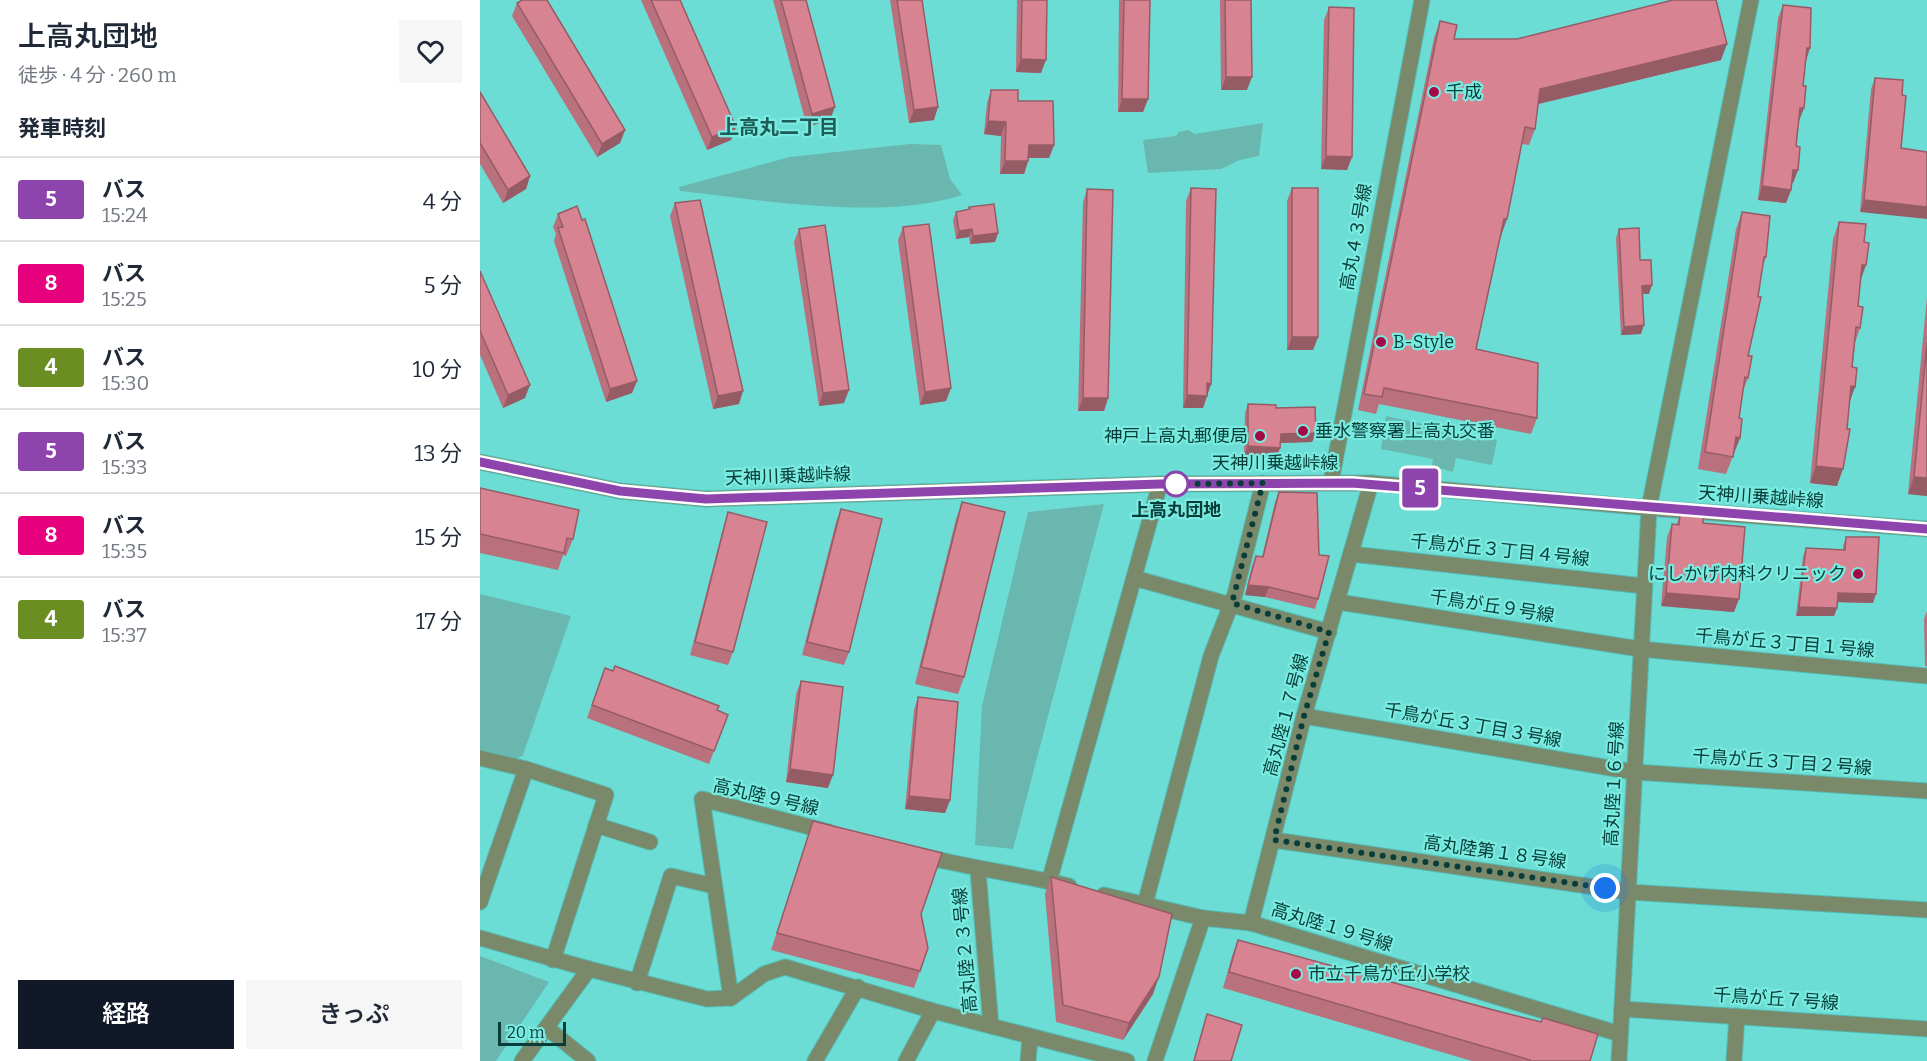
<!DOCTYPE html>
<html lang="ja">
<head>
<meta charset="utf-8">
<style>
  :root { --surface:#fff; --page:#f6f6f7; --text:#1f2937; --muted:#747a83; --line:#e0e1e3; --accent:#111827 }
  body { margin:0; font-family:Bitter,"Noto Sans JP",serif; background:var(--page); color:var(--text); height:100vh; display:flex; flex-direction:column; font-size:22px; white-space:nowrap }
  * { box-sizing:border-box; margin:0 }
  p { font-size:20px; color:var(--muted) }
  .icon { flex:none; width:33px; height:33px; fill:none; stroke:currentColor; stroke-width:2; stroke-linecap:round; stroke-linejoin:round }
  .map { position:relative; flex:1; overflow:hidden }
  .drawer { display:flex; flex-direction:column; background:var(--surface); width:480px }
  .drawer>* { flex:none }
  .badge { padding:0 12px; border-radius:4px; font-size:21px; line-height:39px }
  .scale { position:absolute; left:18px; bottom:15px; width:68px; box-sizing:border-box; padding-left:6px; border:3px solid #083d39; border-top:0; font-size:16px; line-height:21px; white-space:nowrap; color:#083d39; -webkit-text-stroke:4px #79ebe1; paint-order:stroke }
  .you { position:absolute; width:30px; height:30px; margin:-15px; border:4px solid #fff; border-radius:50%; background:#1a73e8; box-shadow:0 0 0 9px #1a73e833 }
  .map>.badge { position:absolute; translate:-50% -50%; box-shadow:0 0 0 3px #fff }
  h2 { padding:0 18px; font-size:22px; line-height:54px }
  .round { display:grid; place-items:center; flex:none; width:63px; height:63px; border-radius:0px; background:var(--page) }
  .head { display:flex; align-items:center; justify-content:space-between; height:102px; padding:0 18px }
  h1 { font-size:28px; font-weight:600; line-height:45px }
  .cta { display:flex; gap:12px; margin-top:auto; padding:12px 18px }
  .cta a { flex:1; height:69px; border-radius:0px; background:var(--accent); color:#fff; font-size:24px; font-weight:600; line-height:69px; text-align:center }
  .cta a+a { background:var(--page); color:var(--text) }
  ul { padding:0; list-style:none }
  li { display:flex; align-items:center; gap:18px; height:84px; padding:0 18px; border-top:2px solid var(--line) }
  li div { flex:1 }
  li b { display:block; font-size:22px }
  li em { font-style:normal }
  li .badge { min-width:66px; font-weight:700; text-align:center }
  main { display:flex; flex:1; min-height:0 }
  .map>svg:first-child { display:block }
  .green { fill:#6ab7b0 }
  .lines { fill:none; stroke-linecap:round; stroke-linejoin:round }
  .minor-casing { stroke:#55bab2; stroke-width:17 }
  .minor { stroke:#7b896b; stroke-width:15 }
  .wall { fill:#b9717e }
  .shaded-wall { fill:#965c66 }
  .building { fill:#d78392; stroke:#965c66; stroke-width:1.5 }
  .line-casing { stroke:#fff; stroke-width:14 }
  .line { stroke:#8e44ad; stroke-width:9 }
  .walk { stroke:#083d39; stroke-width:6; stroke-dasharray:0 10.8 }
  .poi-dot { fill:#a30a45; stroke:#79ebe1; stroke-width:2 }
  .stop-dot { fill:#fff; stroke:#8e44ad; stroke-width:3 }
  .labels { text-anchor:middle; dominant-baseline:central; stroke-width:4.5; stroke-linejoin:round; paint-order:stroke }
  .poi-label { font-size:18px; fill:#083d39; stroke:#79ebe1; text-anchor:start }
  .street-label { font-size:18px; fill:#083d39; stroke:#79ebe1 }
  .stop-label { font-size:18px; font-weight:bold; fill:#083d39; stroke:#79ebe1 }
  .neighbourhood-label { font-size:20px; font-weight:bold; fill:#1e5c58; stroke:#79ebe1 }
</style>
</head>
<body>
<main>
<section class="drawer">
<div class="head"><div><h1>上高丸団地</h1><p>徒歩 · 4 分 · 260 m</p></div><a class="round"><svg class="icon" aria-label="heart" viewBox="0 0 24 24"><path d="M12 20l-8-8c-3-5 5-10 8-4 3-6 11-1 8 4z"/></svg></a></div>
<h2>発車時刻</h2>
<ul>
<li><span class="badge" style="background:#8e44ad;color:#fff">5</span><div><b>バス</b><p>15:24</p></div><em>4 分</em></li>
<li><span class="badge" style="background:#e6007e;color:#fff">8</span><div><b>バス</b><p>15:25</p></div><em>5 分</em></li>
<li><span class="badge" style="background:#6b8e23;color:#fff">4</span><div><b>バス</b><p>15:30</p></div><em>10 分</em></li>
<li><span class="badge" style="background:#8e44ad;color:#fff">5</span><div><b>バス</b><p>15:33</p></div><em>13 分</em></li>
<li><span class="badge" style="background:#e6007e;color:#fff">8</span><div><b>バス</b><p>15:35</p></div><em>15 分</em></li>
<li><span class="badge" style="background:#6b8e23;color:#fff">4</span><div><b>バス</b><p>15:37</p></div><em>17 分</em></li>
</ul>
<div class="cta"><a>経路</a><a>きっぷ</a></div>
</section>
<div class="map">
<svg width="1447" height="1061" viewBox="0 0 1447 1061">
  <rect width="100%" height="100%" fill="#6bddd4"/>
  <g class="green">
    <polygon points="783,123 779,156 760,160 741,169 668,173 663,140 696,136 699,132 708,130 715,134"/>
    <path d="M430,144L461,145L470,179L482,195C403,221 283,200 200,191L199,187L310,157Z"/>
    <polygon points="906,416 1017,440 1012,465 976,458 973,472 952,466 953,459 901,449"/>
    <polygon points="624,504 533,849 495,845 502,706 548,512"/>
    <polygon points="0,594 91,616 43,755 35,760 0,751"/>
    <polygon points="0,956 69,982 16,1061 0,1061"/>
  </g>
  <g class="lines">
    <g class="minor-casing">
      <g id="minor">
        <polyline points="0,462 140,491 226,499 680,484 891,483 1169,508 1447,529"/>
        <polyline points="851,482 942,0"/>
        <polyline points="871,554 1164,586"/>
        <polyline points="654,578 849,632"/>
        <polyline points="858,602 1160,649 1447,676"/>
        <polyline points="824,716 1154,772 1447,791"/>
        <polyline points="0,758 46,769 126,795 73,960"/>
        <polyline points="116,825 170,842"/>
        <polyline points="349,832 222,799 251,998 284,974 305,967 453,1011 647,1061"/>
        <polyline points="794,840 1148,892 1447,910"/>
        <path d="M439,855C489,868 539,874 589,886"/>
        <polyline points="498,871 511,1026"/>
        <polyline points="569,882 680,484"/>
        <polyline points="624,895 723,918 675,1061"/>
        <polyline points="0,902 46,769"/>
        <polyline points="665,904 731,656 755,594 783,483"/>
        <polyline points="723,918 771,923 1140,1034"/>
        <polyline points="771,923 824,716 891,483"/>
        <polyline points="0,938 109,969"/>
        <polyline points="157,983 191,876 234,886"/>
        <polyline points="1142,1009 1447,1029"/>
        <polyline points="67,1028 108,1061"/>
        <polyline points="42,1061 109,969 227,999 251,998"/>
        <polyline points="335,1061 378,987"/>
        <polyline points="426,1061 453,1011"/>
        <polyline points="548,1061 550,1037"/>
        <polyline points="1139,1061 1169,508 1271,0"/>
        <polyline points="1254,1061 1257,1016"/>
      </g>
    </g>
    <use href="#minor" class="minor"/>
  </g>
  <g class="wall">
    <polygon points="161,0 200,0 256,127 251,140 227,150"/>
    <polygon points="293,0 326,0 350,120 327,127"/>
    <polygon points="410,0 442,0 454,120 429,123"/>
    <polygon points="537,0 567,0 561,73 536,72"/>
    <polygon points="639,0 670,0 668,99 663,112 638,112"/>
    <polygon points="740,0 771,0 767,90 741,90"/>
    <polygon points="37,3 145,130 140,143 117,157 32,16"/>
    <polygon points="1303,5 1325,61 1316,146 1318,170 1313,183 1312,183 1311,190 1306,203 1278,200 1298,18"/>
    <polygon points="849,7 872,157 867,170 841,169 844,20"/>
    <polygon points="960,21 974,39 1241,60 1058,104 1055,129 1049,145 1042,144 1021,236 1020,236 996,349 1057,418 1051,434 899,404 896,414 878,410 954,38"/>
    <polygon points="1395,78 1422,95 1426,96 1380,212 1391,89"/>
    <polygon points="511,90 538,101 574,145 569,158 548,158 548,161 544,174 520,174 521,136 504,134 507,103"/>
    <polygon points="0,92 50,176 46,189 23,203 0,164"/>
    <polygon points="711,188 731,384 723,408 703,408 706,201"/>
    <polygon points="812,188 838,337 833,350 807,350 807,201"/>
    <polygon points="607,189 628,398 624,411 598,411 603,202"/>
    <polygon points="195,203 259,404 233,409 190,216"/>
    <polygon points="489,207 518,233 515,242 490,244 489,237 476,239 473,220 476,212 489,210"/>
    <polygon points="1262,212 1286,257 1282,269 1268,356 1268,378 1263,391 1259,418 1260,438 1246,474 1218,469 1256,229"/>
    <polygon points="78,214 157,381 152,393 126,402 74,241 76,234 73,227"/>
    <polygon points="1359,222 1384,242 1378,306 1380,328 1375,343 1369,404 1357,486 1330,483 1353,239"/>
    <polygon points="423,227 471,388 466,401 440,405 418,240"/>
    <polygon points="319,229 364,403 339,406 314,242"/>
    <polygon points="1139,229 1160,260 1169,294 1162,294 1161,334 1141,335 1136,238"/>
    <polygon points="0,271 45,398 23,408 0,355"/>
    <polygon points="1447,297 1447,496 1428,494"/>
    <polygon points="768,404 796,408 836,433 832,442 800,443 797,457 764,455 765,413"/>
    <polygon points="0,488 93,539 86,556 83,555 78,570 0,553"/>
    <polygon points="799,492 838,599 835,609 785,597 765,595 772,566 776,556 782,557 795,502"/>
    <polygon points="482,502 484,677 478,694 435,684 476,519"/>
    <polygon points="361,509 369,652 364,665 322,655 356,522"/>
    <polygon points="248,512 253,652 248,665 210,655 244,525"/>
    <polygon points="1200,515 1223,523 1254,612 1181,606 1187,537 1192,524 1196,525"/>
    <polygon points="1366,537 1393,603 1357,602 1357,608 1354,616 1316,616 1323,557 1326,548 1363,550 1363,546"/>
    <polygon points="1447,611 1447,666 1445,666 1444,619"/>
    <polygon points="125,668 248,715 229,764 107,718"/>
    <polygon points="321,681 348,788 306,782 316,694"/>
    <polygon points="438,697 470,800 465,813 425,809 434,710"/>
    <polygon points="333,821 440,971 434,988 291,950"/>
    <polygon points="571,877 673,994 643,1040 576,1022 565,894"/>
    <polygon points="758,940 1061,1022 1110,1061 992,1061 743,988 752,956"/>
    <polygon points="727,1014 751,1061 713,1061"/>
  </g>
  <g class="shaded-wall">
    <polygon points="1247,44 1241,60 1054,105 1060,89"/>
    <polygon points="1327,48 1330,48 1326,61"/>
    <polygon points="541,59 566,60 561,73 536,72"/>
    <polygon points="746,77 772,77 767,90 741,90"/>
    <polygon points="642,99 668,99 663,112 638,112"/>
    <polygon points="355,107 350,120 327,127 332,114"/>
    <polygon points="458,107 454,120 429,123 434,110"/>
    <polygon points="1320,108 1324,108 1319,121 1316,121"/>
    <polygon points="508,121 526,122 521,136 504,134"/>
    <polygon points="256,127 251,140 227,150 232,137"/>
    <polygon points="145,130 140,143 117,157 122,144"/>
    <polygon points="549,145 574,145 569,158 544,158"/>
    <polygon points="846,156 872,157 867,170 841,169"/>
    <polygon points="525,161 548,161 544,174 520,174"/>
    <polygon points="1313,170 1318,170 1313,183 1309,183"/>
    <polygon points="50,176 46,189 23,203 28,190"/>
    <polygon points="1282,186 1311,190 1306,203 1278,200"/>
    <polygon points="1384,200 1447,207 1447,219 1380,212"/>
    <polygon points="1024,219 1027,219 1021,236 1018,236"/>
    <polygon points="492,229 489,237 476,239 479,231"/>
    <polygon points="518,233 515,242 490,244 493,236"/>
    <polygon points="1382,265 1386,265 1380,282"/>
    <polygon points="1172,285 1169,294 1158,294 1162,286"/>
    <polygon points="1164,325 1161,334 1141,335 1144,327"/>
    <polygon points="812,337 838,337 833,350 807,350"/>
    <polygon points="157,381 152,393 126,402 130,389"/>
    <polygon points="727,383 731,384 723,408 703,408 707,395"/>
    <polygon points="50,385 45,398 23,408 28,395"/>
    <polygon points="1371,386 1375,387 1369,404"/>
    <polygon points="471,388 466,401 440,405 445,392"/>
    <polygon points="369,390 364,403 339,406 343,393"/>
    <polygon points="263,391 259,404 233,409 238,396"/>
    <polygon points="603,398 628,398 624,411 598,411"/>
    <polygon points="836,433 832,442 797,443 801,434"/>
    <polygon points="1256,437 1260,438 1253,455 1250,454"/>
    <polygon points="768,446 800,448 797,457 764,455"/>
    <polygon points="1336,466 1363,469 1357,486 1330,483"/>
    <polygon points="1434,477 1447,478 1447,496 1428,494"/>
    <polygon points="768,585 789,587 785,597 765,595"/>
    <polygon points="1186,593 1259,599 1254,612 1181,606"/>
    <polygon points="1358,593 1396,594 1393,603 1354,602"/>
    <polygon points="1319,607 1357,608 1354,616 1316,616"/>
    <polygon points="310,769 353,775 348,788 306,782"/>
    <polygon points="429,796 470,800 465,813 425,809"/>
    <polygon points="679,977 673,994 643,1040 649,1023"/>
  </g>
  <g class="building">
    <polygon points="42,0 67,0 145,130 122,144 37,3"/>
    <polygon points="171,0 200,0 256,127 232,137"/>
    <polygon points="301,0 326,0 355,107 332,114"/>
    <polygon points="417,0 442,0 458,107 434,110"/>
    <polygon points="542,0 567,0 566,60 541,59"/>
    <polygon points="644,0 670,0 668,99 642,99"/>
    <polygon points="745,0 771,0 772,77 746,77"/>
    <polygon points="1193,0 1236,0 1247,44 1060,89 1055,129 1045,127 1027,219 1024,219 996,349 1058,363 1057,418 904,388 902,397 884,394 960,21 977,25 974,39 1037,39"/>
    <polygon points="1303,5 1331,8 1330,48 1327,48 1323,86 1326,86 1324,108 1320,108 1316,146 1320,147 1318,170 1313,170 1311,190 1282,186"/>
    <polygon points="849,7 874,8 872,157 846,156"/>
    <polygon points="1395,78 1423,80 1422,95 1426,96 1421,148 1447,152 1447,207 1384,200"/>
    <polygon points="511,90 538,90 538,101 573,101 574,145 549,145 548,161 525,161 526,122 508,121"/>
    <polygon points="0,92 50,176 28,190 0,143"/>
    <polygon points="711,188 736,189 731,384 727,383 727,396 707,395"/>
    <rect x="812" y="188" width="26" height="149"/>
    <polygon points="607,189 633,190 628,398 603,398"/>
    <polygon points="220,200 263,391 238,396 195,203"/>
    <polygon points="514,204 518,233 493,236 492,229 479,231 476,212 490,209 489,207"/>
    <polygon points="97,206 102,220 105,219 157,381 130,389 78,228 83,227 78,214"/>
    <polygon points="1262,212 1290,216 1286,257 1284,257 1278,297 1281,297 1268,356 1272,356 1268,378 1265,377 1259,418 1262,419 1260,438 1256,437 1253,457 1225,452"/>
    <polygon points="1359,222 1386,224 1384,242 1389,243 1386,265 1382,265 1378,306 1383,307 1380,328 1376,327 1372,367 1377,368 1375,387 1371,386 1367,429 1370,429 1363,469 1336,466"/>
    <polygon points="449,224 471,388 445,392 423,227"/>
    <polygon points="345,225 369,390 343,393 319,229"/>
    <polygon points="1159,228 1160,260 1171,260 1172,285 1162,286 1164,325 1144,327 1139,229"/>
    <polygon points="0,271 50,385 28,395 0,331"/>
    <polygon points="1447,343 1447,478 1434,477"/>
    <polygon points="768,404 796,405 796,408 835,407 836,433 801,434 800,448 768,446"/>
    <polygon points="0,488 99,510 93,539 87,538 84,553 0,534"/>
    <polygon points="799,492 837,493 839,555 849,556 838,599 789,587 768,585 776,556 783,557"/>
    <polygon points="482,502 525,512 484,677 441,667"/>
    <polygon points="361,509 402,519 369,652 327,642"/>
    <polygon points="248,512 287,522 253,652 215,642"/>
    <polygon points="1200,515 1223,517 1223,523 1265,527 1259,599 1186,593 1192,524 1199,525"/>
    <polygon points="1366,537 1399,537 1396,594 1358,593 1357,608 1319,607 1326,548 1365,550"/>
    <polygon points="135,666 239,706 237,710 248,715 234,751 112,705 125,668 133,671"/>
    <polygon points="321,681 363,687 353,775 310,769"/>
    <polygon points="438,697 478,702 470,800 429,796"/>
    <polygon points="333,821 462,853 441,914 448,948 440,971 297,933"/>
    <polygon points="571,877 692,914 679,977 649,1023 583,1005"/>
    <polygon points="758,940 1013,1010 1061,1022 1063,1018 1118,1034 1110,1061 1050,1061 1050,1060 749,972"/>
    <polygon points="727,1014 762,1025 751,1061 714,1061"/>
  </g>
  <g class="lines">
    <g class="line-casing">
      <polyline id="line" points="0,462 140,491 226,499 680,484 872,483 1447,529"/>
    </g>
    <use href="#line" class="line"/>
    <polyline class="walk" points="696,484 783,483 752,603 849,632 824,716 794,840 1125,888"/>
  </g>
  <g class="poi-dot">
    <circle cx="954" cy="92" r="6"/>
    <circle cx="901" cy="342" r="6"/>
    <circle cx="823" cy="431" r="6"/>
    <circle cx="780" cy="436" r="6"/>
    <circle cx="1378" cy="574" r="6"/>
    <circle cx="816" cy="974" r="6"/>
  </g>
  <circle class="stop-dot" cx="696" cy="484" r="12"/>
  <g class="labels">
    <g class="poi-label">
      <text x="966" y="92">千成</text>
      <text x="913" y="342">B-Style</text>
      <text x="835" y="431">垂水警察署上高丸交番</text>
      <text x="768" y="436" text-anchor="end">神戸上高丸郵便局</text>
      <text x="1366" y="574" text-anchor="end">にしかげ内科クリニック</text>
      <text x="828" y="974">市立千鳥が丘小学校</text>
    </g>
    <g class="street-label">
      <text transform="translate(876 237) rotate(-80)">高丸４３号線</text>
      <text x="795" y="463">天神川乗越峠線</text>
      <text transform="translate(308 476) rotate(-2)">天神川乗越峠線</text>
      <text transform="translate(1281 497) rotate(4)">天神川乗越峠線</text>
      <text transform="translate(1020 550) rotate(6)">千鳥が丘３丁目４号線</text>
      <text transform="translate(1012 606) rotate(9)">千鳥が丘９号線</text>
      <text transform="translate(1305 643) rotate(5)">千鳥が丘３丁目１号線</text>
      <text transform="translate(806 715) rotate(-75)">高丸陸１７号線</text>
      <text transform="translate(993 725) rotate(10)">千鳥が丘３丁目３号線</text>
      <text transform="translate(1302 762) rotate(4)">千鳥が丘３丁目２号線</text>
      <text transform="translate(1134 784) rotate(-87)">高丸陸１６号線</text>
      <text transform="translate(286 797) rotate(13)">高丸陸９号線</text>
      <text transform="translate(1015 852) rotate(8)">高丸陸第１８号線</text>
      <text transform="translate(852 927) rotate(17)">高丸陸１９号線</text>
      <text transform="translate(485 950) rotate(-95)">高丸陸２３号線</text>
      <text transform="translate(1296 999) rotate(4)">千鳥が丘７号線</text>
    </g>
    <g class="stop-label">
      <text x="696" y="510">上高丸団地</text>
    </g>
    <g class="neighbourhood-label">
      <text x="299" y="127">上高丸二丁目</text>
    </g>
  </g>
</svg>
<div class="scale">20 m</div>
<div class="you" style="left:1125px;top:888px"></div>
<b class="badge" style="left:940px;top:488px;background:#8e44ad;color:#fff">5</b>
</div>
</main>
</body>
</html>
